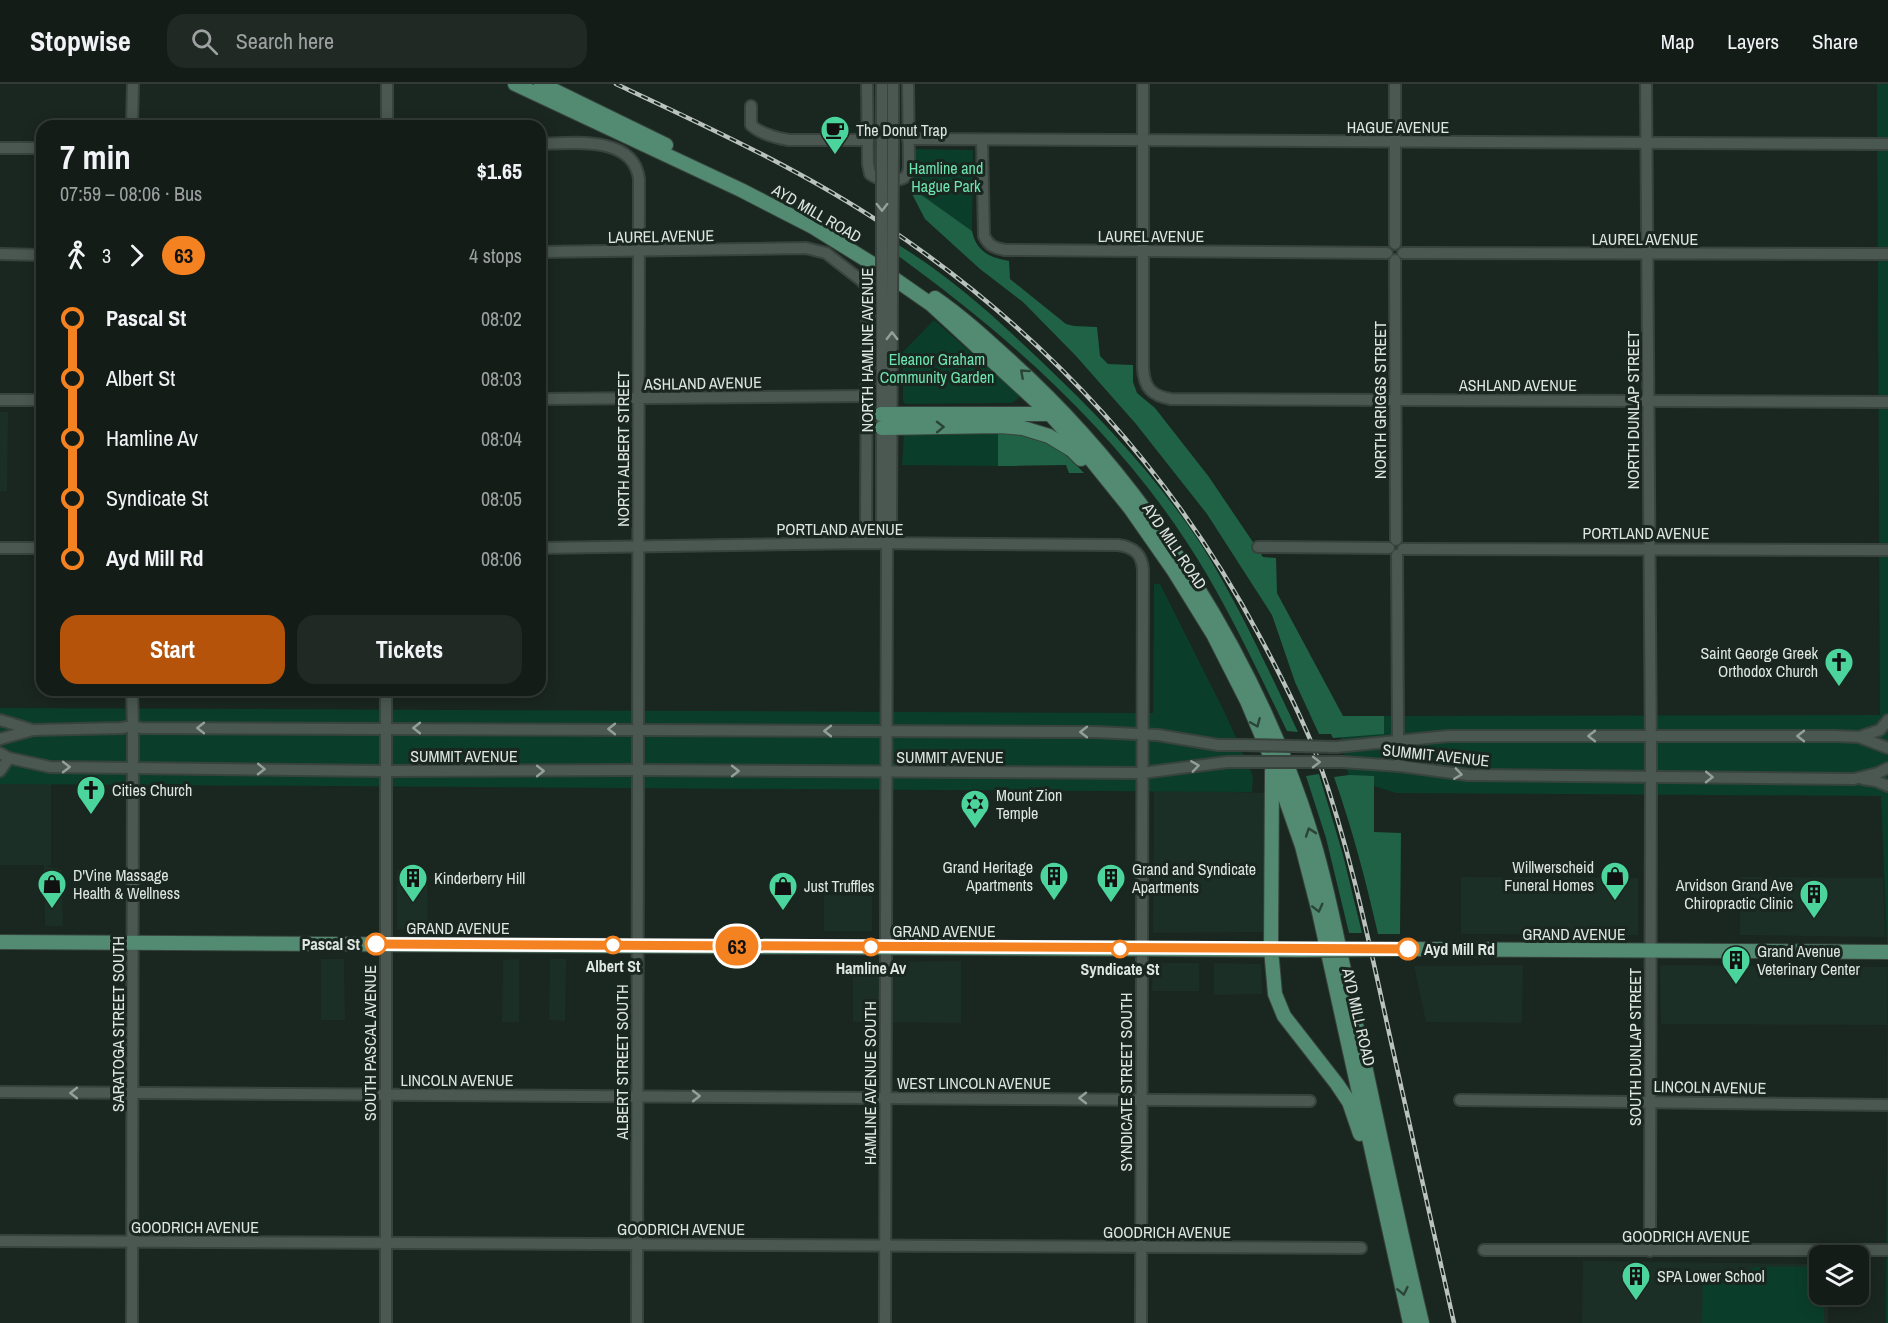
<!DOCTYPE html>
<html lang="en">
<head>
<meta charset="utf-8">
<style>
  :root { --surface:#141c18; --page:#212925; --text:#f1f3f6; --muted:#9da1a2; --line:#333a37; --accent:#b45309 }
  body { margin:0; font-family:"Archivo Narrow",sans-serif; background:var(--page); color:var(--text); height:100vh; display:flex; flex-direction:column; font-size:22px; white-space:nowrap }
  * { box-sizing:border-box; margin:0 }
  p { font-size:20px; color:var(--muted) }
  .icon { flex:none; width:33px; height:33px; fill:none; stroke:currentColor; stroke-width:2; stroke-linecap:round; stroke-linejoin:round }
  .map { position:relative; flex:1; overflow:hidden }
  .side { position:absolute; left:36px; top:36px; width:510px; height:576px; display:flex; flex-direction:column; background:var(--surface); border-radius:18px; box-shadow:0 3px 15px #0003,0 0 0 2px var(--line) }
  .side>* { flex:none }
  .badge { padding:0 12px; border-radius:20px; font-size:21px; line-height:39px }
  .buttons { position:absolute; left:1809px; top:1161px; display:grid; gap:12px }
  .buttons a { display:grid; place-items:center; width:60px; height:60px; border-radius:12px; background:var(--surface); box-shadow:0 3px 15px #0003,0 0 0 2px var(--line); font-size:30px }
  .map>.badge { position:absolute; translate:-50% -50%; box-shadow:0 0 0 3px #fff }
  .legs { display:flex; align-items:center; gap:9px; height:66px; padding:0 24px; font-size:20px }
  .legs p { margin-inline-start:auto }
  .summary { display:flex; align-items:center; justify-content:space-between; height:102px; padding:0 24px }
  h1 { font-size:33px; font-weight:700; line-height:45px }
  .primary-button { display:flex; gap:12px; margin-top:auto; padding:12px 24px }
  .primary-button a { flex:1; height:69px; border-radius:18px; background:var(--accent); color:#fff; font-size:24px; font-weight:700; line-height:69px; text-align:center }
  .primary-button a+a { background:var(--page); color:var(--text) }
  ul { padding:0 24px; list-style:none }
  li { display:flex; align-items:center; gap:21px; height:60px; font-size:22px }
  li i { display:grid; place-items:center; width:9px; height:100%; margin:0 8px; background:currentColor }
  li i::after { content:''; width:15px; height:15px; margin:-8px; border:4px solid; border-radius:50%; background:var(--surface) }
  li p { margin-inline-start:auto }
  li:first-child i { background:linear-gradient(#0000 50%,currentColor 0) }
  li:last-child i { background:linear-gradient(currentColor 50%,#0000 0) }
  header { display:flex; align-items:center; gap:36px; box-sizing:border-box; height:84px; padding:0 30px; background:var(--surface); border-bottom:2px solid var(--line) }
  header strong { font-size:28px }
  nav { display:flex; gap:33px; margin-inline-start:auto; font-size:21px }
  .search { width:420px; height:54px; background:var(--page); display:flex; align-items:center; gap:15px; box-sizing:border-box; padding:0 21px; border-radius:18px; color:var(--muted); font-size:22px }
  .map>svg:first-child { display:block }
  .built { fill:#1c2f26 }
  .green { fill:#0a3e2a }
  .forest { fill:#1f6246 }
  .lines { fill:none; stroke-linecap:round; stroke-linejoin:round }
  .minor-casing { stroke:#38433d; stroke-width:14 }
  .major-casing { stroke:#38433d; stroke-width:16 }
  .minor { stroke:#4a5851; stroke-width:10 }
  .major { stroke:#528b71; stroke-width:14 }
  .rail-casing { stroke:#bac2be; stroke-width:4.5 }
  .rail { stroke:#1a2620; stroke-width:2; stroke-dasharray:7; stroke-linecap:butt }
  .minor-bridge-casing { stroke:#38433d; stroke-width:14; stroke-linecap:butt }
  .major-bridge-casing { stroke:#38433d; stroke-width:16; stroke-linecap:butt }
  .minor-bridge { stroke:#4a5851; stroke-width:10 }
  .major-bridge { stroke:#528b71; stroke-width:14 }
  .oneway { stroke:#949f9a }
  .oneway2 { stroke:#2b4438 }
  .line-1-casing { stroke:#fff; stroke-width:14 }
  .line-1 { stroke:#f58220; stroke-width:9 }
  .stop-1-dot { fill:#fff; stroke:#f58220; stroke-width:3 }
  .labels { text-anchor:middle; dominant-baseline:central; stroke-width:6; stroke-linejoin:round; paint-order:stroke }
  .street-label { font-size:16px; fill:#dee6e2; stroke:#1a2620 }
  .poi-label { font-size:16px; fill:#dee6e2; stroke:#1a2620; text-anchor:start }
  .park-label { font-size:16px; fill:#6ee4af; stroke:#1a2620 }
  .stop-label { font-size:16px; font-weight:bold; fill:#dee6e2; stroke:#1a2620 }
</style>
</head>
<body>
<header>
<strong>Stopwise</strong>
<div class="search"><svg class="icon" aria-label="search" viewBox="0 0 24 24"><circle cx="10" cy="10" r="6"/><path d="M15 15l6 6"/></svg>Search here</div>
<nav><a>Map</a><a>Layers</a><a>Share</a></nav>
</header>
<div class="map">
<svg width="1888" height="1239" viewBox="0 0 1888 1239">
  <rect width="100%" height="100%" fill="#1a2620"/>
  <g class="built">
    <polygon points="0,328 8,328 7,407 0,407"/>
    <polygon points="0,700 51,700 51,781 47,782 62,786 63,842 45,842 44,781 0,781"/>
    <polygon points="1154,706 1268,709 1266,848 1153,849"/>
    <polygon points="397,786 427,786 428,845 397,845"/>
    <polygon points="1461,793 1638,794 1638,851 1461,850"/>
    <polygon points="1740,793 1883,794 1885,853 1740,851"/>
    <polygon points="824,811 872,812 872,847 824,847"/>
    <polygon points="321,875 344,875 345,936 321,936"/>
    <polygon points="519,875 519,938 502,938 503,876"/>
    <polygon points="550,875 566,875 565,937 549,936"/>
    <polygon points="961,877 961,939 853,938 853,878"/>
    <polygon points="1153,879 1199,879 1199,907 1152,907"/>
    <polygon points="1214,879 1261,880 1262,910 1214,911"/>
    <polygon points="1523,881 1522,939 1426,938 1414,882"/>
    <polygon points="1660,881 1888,883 1887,941 1661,940"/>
    <polygon points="1583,1177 1819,1180 1820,1210 1828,1211 1828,1239 1582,1239"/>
  </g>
  <g class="green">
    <polygon points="1877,0 1888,0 1888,1239 1886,1239 1888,883 1881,712 1396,709 1349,694 1340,648 1343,632 1880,631"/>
    <polygon points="913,65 973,66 972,147 913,105"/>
    <polygon points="934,236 1021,312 1012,319 905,320 903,316 903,268"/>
    <polygon points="904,349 998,349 998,382 902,381"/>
    <polygon points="1154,500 1160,500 1225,629 1253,692 1252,708 0,700 0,624 1153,629"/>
    <polygon points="1754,1183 1819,1183 1820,1210 1824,1211 1824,1239 1702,1239 1703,1191 1747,1191"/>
  </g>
  <g class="forest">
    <path d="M913,105L972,147C976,167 990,174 1009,177L1010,195L1066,240L1074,242L1097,243L1100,272L1108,280L1133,281V298L1137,309L1155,324L1209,393L1263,473L1276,474L1277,509L1343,632H1384V650L1333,654L1331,650H1319L1295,598L1272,531L1207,430L1136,340L1076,272L1023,218L980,185L925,135L912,110Z"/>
    <path d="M897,160C950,192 996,234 1041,277C1100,333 1157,393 1202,462C1239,521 1268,585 1298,648L1287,647C1261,594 1236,540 1206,489C1130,360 1017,258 897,171Z"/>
    <path d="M998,349C1045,350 1051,356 1084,389H1069L1066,381L998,382Z"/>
    <polygon points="1319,690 1343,771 1362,849 1349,849 1326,754 1306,692"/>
    <path d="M1349,691L1374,692V748L1401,749L1400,850H1378C1366,797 1352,744 1334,693Z"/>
  </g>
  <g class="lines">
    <g class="minor-casing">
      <g id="minor">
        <polyline points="387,0 387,42"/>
        <path d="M867,0L868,80L870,90C877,96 900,100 907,91C908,89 909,84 909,82L908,0"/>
        <polyline points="893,0 893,64"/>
        <path d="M1143,0V284C1144,304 1152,312 1171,315L1888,318"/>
        <polyline points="1395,0 1395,160"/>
        <polyline points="1646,0 1651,672 1650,1167"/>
        <path d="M751,22V41C761,50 776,54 789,56H868"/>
        <polyline points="132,42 133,0"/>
        <polyline points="908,55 1888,60"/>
        <path d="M982,56L984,152C989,162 994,164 1005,166L1387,169"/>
        <path d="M540,60C572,59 634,51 639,95L637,1239"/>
        <polyline points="0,64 42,64"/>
        <polyline points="882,65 882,0"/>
        <polyline points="540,168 806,164 826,169 862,197 867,204 867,213 866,459"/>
        <polyline points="1403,169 1888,170"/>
        <polyline points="0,170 42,171"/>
        <polyline points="1395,176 1396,456"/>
        <polyline points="882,218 882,447 887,459"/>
        <polyline points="540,315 866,312"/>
        <polyline points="0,316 42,316"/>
        <polyline points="1258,463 1389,464"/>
        <polyline points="0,464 42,464"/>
        <path d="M540,464L866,459L1118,461C1134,463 1142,470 1143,486L1141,1239"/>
        <polyline points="1403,465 1888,466"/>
        <polyline points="1397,471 1398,650 1400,682"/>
        <polyline points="132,606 133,642 132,1239"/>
        <polyline points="0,636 33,646"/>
        <polyline points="1859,653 1880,646 1888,636"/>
        <polyline points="0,655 33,646 121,644 133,642 141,644 1095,648 1158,651 1218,661 1243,661"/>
        <polyline points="1336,663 1448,652 1836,652 1859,653 1888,664"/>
        <polyline points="0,669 9,674 50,683 386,687 638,686 1142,689 1227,678 1249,678"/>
        <polyline points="1342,678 1400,682 1468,691 1854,695 1878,689 1888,684"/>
        <polyline points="0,687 9,674"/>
        <polyline points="1863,695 1876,697 1888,702"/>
        <polyline points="0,1008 1310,1017"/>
        <polyline points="1460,1016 1888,1021"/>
        <polyline points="0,1157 1361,1164"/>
        <polyline points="1484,1166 1888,1166"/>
        <polyline points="386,1239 386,606"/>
        <polyline points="885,1239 887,459 891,447 892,217"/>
      </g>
    </g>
    <g class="major-casing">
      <g id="major">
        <polyline points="515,0 741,106 813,143 876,182 932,221 1050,330 1093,378 1130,424 1174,487 1213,550 1247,617 1272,676 1302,762 1319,828 1410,1239"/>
        <polyline points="541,0 666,61"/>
        <path d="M935,214C961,232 984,253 1007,274C1147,399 1260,579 1314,759C1329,809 1338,861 1350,913C1374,1021 1396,1131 1422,1239"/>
        <polyline points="881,330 1055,330"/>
        <polyline points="882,344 999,342 1023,344 1049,352 1072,366 1081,375"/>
        <polyline points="1272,687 1271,865 1275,910 1284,932 1337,1000 1349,1018 1360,1050"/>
        <polyline points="0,858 1299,866"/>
        <polyline points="1402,865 1888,868"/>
      </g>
    </g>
    <use href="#minor" class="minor"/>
    <use href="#major" class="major"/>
    <g class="rail-casing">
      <path id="rail" d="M616,0C710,44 804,87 890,145C1047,251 1171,386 1260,553C1281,592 1302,633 1318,675C1349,762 1368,853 1388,944C1410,1042 1432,1141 1454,1239"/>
    </g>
    <use href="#rail" class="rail"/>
    <g class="minor-bridge-casing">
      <g id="minor-bridge">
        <polyline points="892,217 893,64"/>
        <polyline points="882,218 882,65"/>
        <polyline points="1243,661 1336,663"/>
        <polyline points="1249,678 1342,678"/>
      </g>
    </g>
    <g class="major-bridge-casing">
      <polyline id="major-bridge" points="1299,866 1402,865"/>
    </g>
    <use href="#minor-bridge" class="minor-bridge"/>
    <use href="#major-bridge" class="major-bridge"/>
  </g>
  <defs><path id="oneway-chevron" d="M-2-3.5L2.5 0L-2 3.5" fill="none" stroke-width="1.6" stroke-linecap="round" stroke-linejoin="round" transform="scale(1.5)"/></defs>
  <g class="oneway">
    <use href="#oneway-chevron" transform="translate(882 123) rotate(90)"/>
    <use href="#oneway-chevron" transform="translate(892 252) rotate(-90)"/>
    <use href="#oneway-chevron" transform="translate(201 644) rotate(180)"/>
    <use href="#oneway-chevron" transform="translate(417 644) rotate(-180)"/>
    <use href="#oneway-chevron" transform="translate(612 645) rotate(-180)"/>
    <use href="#oneway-chevron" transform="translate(828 647) rotate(-180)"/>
    <use href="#oneway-chevron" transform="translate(1084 648) rotate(-180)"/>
    <use href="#oneway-chevron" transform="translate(1592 652) rotate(180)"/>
    <use href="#oneway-chevron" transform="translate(1801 652) rotate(180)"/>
    <use href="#oneway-chevron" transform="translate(1316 678)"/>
    <use href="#oneway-chevron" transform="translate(1195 682) rotate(-8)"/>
    <use href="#oneway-chevron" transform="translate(66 683)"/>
    <use href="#oneway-chevron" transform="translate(261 685) rotate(1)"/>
    <use href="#oneway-chevron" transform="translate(540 687)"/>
    <use href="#oneway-chevron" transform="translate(735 687)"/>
    <use href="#oneway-chevron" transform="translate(1458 690) rotate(8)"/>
    <use href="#oneway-chevron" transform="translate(1709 693) rotate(1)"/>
    <use href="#oneway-chevron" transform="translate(74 1009) rotate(-180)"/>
    <use href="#oneway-chevron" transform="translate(696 1012)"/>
    <use href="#oneway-chevron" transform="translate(1083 1014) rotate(-180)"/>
  </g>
  <g class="oneway2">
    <use href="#oneway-chevron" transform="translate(1024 289) rotate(-138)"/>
    <use href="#oneway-chevron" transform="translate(940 343) rotate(-1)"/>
    <use href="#oneway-chevron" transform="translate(1256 639) rotate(67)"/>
    <use href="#oneway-chevron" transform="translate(1310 748) rotate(-109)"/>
    <use href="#oneway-chevron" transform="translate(1318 824) rotate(76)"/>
    <use href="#oneway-chevron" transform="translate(1403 1207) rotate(78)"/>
  </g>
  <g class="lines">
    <g class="line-1-casing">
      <polyline id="line-1" points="376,860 1408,865"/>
    </g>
    <use href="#line-1" class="line-1"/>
  </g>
  <defs>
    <g id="cafe-pin" transform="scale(1.5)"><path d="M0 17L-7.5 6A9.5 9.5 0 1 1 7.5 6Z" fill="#4bd49b" stroke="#1a2620"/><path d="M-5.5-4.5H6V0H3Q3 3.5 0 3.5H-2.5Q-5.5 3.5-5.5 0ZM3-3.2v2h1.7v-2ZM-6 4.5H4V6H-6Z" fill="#111"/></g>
    <g id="church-pin" transform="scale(1.5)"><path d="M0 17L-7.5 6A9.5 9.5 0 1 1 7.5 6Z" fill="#4bd49b" stroke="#1a2620"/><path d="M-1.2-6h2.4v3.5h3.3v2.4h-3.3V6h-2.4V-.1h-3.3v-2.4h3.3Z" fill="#111"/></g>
    <g id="synagogue-pin" transform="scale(1.5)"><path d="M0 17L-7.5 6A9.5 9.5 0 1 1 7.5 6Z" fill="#4bd49b" stroke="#1a2620"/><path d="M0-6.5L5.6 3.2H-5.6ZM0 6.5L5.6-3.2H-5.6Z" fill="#111"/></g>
    <g id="building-pin" transform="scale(1.5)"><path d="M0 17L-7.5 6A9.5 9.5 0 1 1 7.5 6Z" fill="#4bd49b" stroke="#1a2620"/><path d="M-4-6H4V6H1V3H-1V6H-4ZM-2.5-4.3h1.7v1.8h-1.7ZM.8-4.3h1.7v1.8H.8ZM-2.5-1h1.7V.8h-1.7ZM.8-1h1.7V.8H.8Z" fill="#111"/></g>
    <g id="shop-pin" transform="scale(1.5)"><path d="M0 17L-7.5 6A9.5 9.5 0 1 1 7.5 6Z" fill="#4bd49b" stroke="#1a2620"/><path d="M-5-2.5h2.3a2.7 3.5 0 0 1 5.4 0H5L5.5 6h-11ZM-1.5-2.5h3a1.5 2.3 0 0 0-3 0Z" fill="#111"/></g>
  </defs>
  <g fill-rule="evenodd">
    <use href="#cafe-pin" x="835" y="46"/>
    <use href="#church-pin" x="1839" y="578"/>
    <use href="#church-pin" x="91" y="706"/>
    <use href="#synagogue-pin" x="975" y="720"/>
    <use href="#building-pin" x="1054" y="792"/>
    <use href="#shop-pin" x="1615" y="792"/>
    <use href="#building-pin" x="413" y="794"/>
    <use href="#building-pin" x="1111" y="794"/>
    <use href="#shop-pin" x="52" y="800"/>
    <use href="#shop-pin" x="783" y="802"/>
    <use href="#building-pin" x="1814" y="810"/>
    <use href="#building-pin" x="1736" y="876"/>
    <use href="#building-pin" x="1636" y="1192"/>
  </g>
  <g class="stop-1-dot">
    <circle cx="376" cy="860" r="10"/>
    <circle cx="613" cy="861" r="8"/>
    <circle cx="871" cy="863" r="8"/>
    <circle cx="1120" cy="865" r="8"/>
    <circle cx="1408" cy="865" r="10"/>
  </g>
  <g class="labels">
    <g class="street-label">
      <text x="1398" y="43">HAGUE AVENUE</text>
      <text transform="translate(817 129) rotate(30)">AYD MILL ROAD</text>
      <text transform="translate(661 152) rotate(-1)">LAUREL AVENUE</text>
      <text x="1151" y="152">LAUREL AVENUE</text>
      <text x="1645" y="155">LAUREL AVENUE</text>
      <text transform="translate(867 266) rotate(-90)">NORTH HAMLINE AVENUE</text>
      <text transform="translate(703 299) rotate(-1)">ASHLAND AVENUE</text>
      <text x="1518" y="301">ASHLAND AVENUE</text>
      <text transform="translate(1380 316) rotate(-90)">NORTH GRIGGS STREET</text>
      <text transform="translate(1633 326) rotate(-90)">NORTH DUNLAP STREET</text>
      <text transform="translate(623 365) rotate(-90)">NORTH ALBERT STREET</text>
      <text x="840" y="445">PORTLAND AVENUE</text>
      <text x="1646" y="449">PORTLAND AVENUE</text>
      <text transform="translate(1175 462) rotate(56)">AYD MILL ROAD</text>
      <text transform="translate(1436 671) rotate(6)">SUMMIT AVENUE</text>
      <text x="464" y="672">SUMMIT AVENUE</text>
      <text x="950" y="673">SUMMIT AVENUE</text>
      <text x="458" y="844">GRAND AVENUE</text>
      <text x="944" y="847">GRAND AVENUE</text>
      <text x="1574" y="850">GRAND AVENUE</text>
      <text transform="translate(1359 933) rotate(77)">AYD MILL ROAD</text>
      <text transform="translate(118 940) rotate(-90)">SARATOGA STREET SOUTH</text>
      <text transform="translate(370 959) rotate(-90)">SOUTH PASCAL AVENUE</text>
      <text transform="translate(1635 963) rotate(-90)">SOUTH DUNLAP STREET</text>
      <text transform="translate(622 978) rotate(-90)">ALBERT STREET SOUTH</text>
      <text x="457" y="996">LINCOLN AVENUE</text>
      <text transform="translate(1126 998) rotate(-90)">SYNDICATE STREET SOUTH</text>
      <text transform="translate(870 999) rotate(-90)">HAMLINE AVENUE SOUTH</text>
      <text x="974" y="999">WEST LINCOLN AVENUE</text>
      <text transform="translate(1710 1003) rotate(1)">LINCOLN AVENUE</text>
      <text x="195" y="1143">GOODRICH AVENUE</text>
      <text x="681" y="1145">GOODRICH AVENUE</text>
      <text x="1167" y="1148">GOODRICH AVENUE</text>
      <text x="1686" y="1152">GOODRICH AVENUE</text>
    </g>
    <g class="poi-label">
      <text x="856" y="46">The Donut Trap</text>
      <text x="1818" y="569" text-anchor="end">Saint George Greek<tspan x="1818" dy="18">Orthodox Church</tspan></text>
      <text x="112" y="706">Cities Church</text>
      <text x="996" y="711">Mount Zion<tspan x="996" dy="18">Temple</tspan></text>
      <text x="1033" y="783" text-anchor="end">Grand Heritage<tspan x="1033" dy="18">Apartments</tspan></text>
      <text x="1594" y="783" text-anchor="end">Willwerscheid<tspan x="1594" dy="18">Funeral Homes</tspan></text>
      <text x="1132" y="785">Grand and Syndicate<tspan x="1132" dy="18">Apartments</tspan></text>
      <text x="73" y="791">D'Vine Massage<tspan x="73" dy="18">Health &amp; Wellness</tspan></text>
      <text x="434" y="794">Kinderberry Hill</text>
      <text x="1793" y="801" text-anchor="end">Arvidson Grand Ave<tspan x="1793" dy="18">Chiropractic Clinic</tspan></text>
      <text x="804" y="802">Just Truffles</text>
      <text x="1757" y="867">Grand Avenue<tspan x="1757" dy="18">Veterinary Center</tspan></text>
      <text x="1657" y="1192">SPA Lower School</text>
    </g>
    <g class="park-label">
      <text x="946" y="84">Hamline and<tspan x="946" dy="18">Hague Park</tspan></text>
      <text x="937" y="275">Eleanor Graham<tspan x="937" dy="18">Community Garden</tspan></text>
    </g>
    <g class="stop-label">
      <text x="360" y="860" text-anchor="end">Pascal St</text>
      <text x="1424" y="865" text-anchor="start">Ayd Mill Rd</text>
      <text x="613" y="882">Albert St</text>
      <text x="871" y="884">Hamline Av</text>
      <text x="1120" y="885">Syndicate St</text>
    </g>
  </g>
</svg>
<div class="buttons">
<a><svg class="icon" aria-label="layers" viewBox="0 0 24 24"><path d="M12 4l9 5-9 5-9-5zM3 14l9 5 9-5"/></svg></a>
</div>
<b class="badge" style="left:737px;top:862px;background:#f58220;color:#111">63</b>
<section class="side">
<div class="summary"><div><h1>7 min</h1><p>07:59 – 08:06 · Bus</p></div><b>$1.65</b></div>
<div class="legs"><svg class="icon" aria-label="walk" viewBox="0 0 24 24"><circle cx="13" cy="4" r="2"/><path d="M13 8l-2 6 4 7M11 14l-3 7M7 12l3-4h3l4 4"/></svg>3<svg class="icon" aria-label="forward" viewBox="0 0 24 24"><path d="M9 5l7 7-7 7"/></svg><b class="badge" style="background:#f58220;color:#111">63</b><p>4 stops</p></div>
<ul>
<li><i style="color:#f58220"></i><b>Pascal St</b><p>08:02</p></li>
<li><i style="color:#f58220"></i><span>Albert St</span><p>08:03</p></li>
<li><i style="color:#f58220"></i><span>Hamline Av</span><p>08:04</p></li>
<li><i style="color:#f58220"></i><span>Syndicate St</span><p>08:05</p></li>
<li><i style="color:#f58220"></i><b>Ayd Mill Rd</b><p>08:06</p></li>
</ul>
<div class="primary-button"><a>Start</a><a>Tickets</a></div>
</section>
</div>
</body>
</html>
